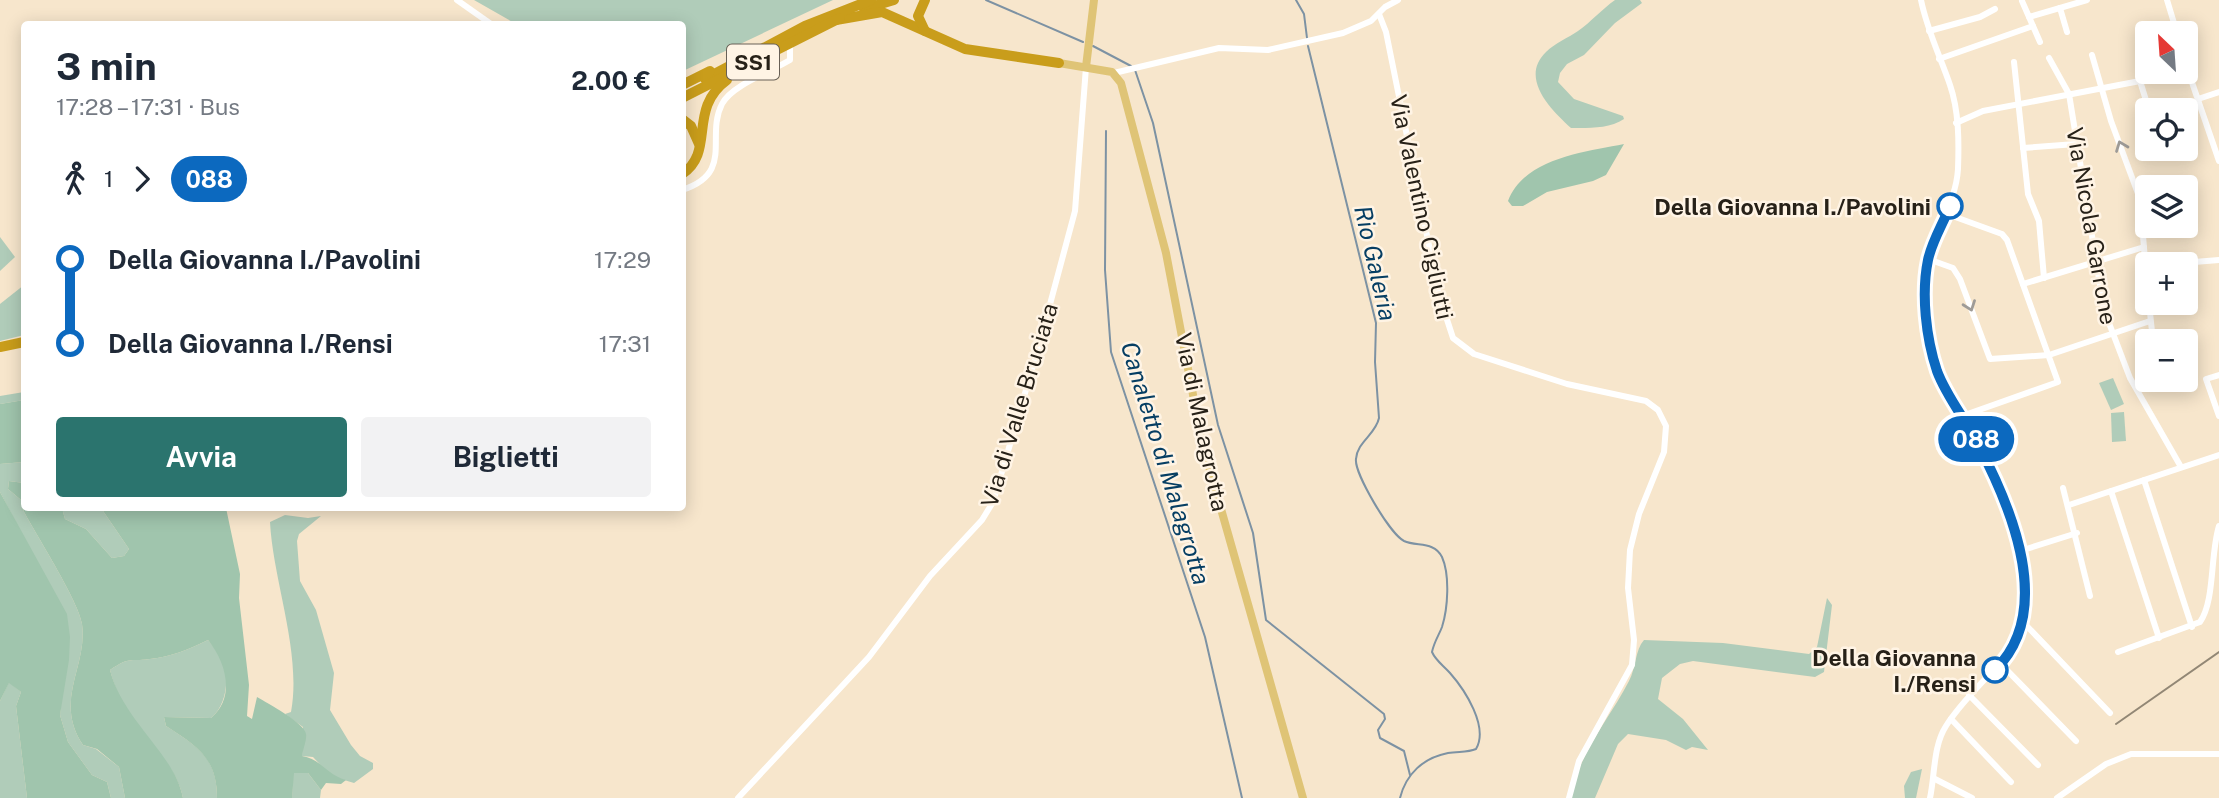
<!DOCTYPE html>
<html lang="it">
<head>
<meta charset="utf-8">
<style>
  :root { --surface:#fff; --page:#f2f2f3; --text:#1f2937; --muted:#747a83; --accent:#2b746e }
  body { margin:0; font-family:"Public Sans",sans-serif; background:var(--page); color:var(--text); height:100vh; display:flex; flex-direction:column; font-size:26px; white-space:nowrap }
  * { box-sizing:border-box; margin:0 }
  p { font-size:23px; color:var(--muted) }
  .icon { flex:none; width:38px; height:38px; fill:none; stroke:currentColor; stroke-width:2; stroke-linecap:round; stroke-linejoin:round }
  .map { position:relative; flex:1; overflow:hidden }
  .drawer { position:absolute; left:21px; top:21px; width:665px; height:490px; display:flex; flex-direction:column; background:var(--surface); border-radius:7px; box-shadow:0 4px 18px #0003 }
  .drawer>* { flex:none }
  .badge { padding:0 14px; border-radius:23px; font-size:24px; line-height:46px }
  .needle { width:46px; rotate:335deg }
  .controls { position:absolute; left:2135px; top:21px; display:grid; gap:14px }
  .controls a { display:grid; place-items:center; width:63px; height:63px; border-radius:7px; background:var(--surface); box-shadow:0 4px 18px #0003; font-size:35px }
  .map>.badge { position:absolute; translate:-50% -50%; box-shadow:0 0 0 4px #fff }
  .legs { display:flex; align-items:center; gap:10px; height:77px; padding:0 35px; font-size:23px }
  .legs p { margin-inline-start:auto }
  .head { display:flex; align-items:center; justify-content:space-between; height:119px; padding:0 35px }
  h1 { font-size:38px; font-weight:700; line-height:52px }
  .action { display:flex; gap:14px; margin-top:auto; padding:14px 35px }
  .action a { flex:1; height:80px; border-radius:7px; background:var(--accent); color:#fff; font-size:28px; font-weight:700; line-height:80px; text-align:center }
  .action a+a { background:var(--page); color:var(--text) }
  ul { padding:0 35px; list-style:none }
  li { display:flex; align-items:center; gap:24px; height:84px; font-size:26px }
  li i { display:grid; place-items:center; width:10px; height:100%; margin:0 9px; background:currentColor }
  li i::after { content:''; width:18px; height:18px; margin:-9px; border:5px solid; border-radius:50%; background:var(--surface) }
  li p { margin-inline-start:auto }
  li:first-child i { background:linear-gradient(#0000 50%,currentColor 0) }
  li:last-child i { background:linear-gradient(currentColor 50%,#0000 0) }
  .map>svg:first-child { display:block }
  .green { fill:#b0ccb9 }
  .forest { fill:#a0c5ad }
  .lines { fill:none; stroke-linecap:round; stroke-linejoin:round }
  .stream { stroke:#7d92a3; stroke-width:2 }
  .minor { stroke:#fff; stroke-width:6 }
  .major { stroke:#dfc476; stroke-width:8 }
  .highway { stroke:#c99d1b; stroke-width:10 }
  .rail { stroke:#928775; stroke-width:2 }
  .oneway { stroke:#9e9b97 }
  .line-1-casing { stroke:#fff; stroke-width:16 }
  .line-1 { stroke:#0c69bf; stroke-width:10 }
  .stop-1-dot { fill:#fff; stroke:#0c69bf; stroke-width:3.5 }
  .labels { text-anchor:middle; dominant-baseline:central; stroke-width:5; stroke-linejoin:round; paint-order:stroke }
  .shield { fill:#fff4e5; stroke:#686056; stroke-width:2 }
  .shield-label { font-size:21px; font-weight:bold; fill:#272118 }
  .stop-label { font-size:23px; font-weight:bold; fill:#272118; stroke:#fff4e5; text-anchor:end }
  .street-label { font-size:23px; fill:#272118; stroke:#fff4e5 }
  .water-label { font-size:24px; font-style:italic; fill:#063e63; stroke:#fff4e5 }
</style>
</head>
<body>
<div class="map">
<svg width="2219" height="798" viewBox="0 0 2219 798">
  <rect width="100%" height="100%" fill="#f7e6cc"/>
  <g class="green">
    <polygon points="474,0 833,0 683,71 682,24 516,24"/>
    <path d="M1615,0H1640L1642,3L1615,23L1584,55L1567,64L1560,73L1558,82L1574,99L1623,116L1624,119C1609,129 1588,128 1571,128C1551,110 1519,78 1546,52C1555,43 1568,38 1578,31C1591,22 1602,9 1615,0Z"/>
    <polygon points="0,237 15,257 0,271"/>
    <polygon points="24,285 24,335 0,341 0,304"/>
    <polygon points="2113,378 2124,404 2111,410 2099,383"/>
    <polygon points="24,392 24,400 0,404 0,396"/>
    <polygon points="2124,412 2126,441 2112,442 2111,413"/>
    <path d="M24,462V483L9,481L8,489L21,500L24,512C37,536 79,602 82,624C88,667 53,700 83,745L96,749L119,767L125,798H111L107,782L92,775L68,742L60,715L62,693L50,587L0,492V464Z"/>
    <polygon points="62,508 101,508 129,549 124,556 112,558 86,529 65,519"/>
    <path d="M285,515L308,518L321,516L299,534L297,541L300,581L316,610L334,673L330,710L351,745L360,756L373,763V769L354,783L331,776L313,757L302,756L303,727L285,714L291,712C302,653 273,581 270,522Z"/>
    <path d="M1827,598L1832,605L1824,672L1815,677L1693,661L1680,664L1662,678L1658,699L1683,719L1708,750L1692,747L1686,750L1666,740L1628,734L1618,744L1595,798H1571C1578,753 1609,720 1629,681C1636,668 1635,650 1644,640L1723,643L1809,654L1817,647Z"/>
    <path d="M208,640C213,646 222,655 224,662C229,682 226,706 211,718L164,717L166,726C198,747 217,757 217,798H183C177,767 150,745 133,720C122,704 115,689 110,670C131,656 128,662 150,659C170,657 190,649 208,640Z"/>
    <polygon points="9,682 21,692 16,706 27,798 0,798 0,701"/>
    <polygon points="1922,769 1916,798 1905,798 1904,786 1911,772"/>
    <polygon points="293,773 308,773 321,790 320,798 292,798"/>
  </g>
  <g class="forest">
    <path d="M1624,144L1606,175L1593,181L1547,192L1523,206H1512L1508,201C1524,158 1585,152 1624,144Z"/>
    <polygon points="24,400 24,462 0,464 0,404"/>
    <path d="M9,481L24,483V508H62L65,519L86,529L112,558L124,556L129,549L101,508H226L240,574L239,598L249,685L247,716L252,719L257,697C267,703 305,723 306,734C307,740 303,749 302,756C321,759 327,775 346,780L341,784L326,783L321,790L308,773H294L292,798H217C217,758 197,746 166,726L164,717L211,718C236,697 226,662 208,640C190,649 170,657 150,659C128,662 131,656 110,670C123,721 175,754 183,798H125L119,767L97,749L83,745C53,700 88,667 82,624C79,602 37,536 24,512L21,500L8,489Z"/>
    <polygon points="0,492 67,614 70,637 69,660 60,715 68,742 92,775 107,782 111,798 27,798 16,706 21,692 9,683 0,701"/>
  </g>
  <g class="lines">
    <g class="stream">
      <polyline points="986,0 1083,42"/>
      <polyline points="1296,0 1304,14 1307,38"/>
      <polyline points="1093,46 1131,66"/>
      <path d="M1308,46L1376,323L1375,362L1379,418C1376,434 1357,442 1356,459C1354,473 1390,534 1404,541C1417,547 1434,541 1442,557C1450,575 1448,608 1442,627C1439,635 1434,642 1432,652C1436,661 1443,665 1450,673C1465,690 1489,727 1476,749C1467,753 1458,751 1448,753C1423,758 1406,774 1400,798"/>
      <polyline points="1135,70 1153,123 1218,425 1253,533 1266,620 1384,714 1385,719 1378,730 1380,738 1404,751 1410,775"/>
      <polyline points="1106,131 1105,270 1111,352 1205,637 1242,798"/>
    </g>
    <g class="minor">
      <polyline points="457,0 491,24"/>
      <path d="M1921,0C1927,30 1940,56 1950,85C1959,111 1959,142 1958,169C1956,203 1935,227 1928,259C1920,294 1927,336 1937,369C1944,394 1963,417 1976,439C1999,480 2032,558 2026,605C2019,659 1973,683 1946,726C1933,746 1935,775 1930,798"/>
      <polyline points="2167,0 2177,33"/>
      <polyline points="2022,1 2040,42"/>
      <polyline points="2060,8 2067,32"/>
      <polyline points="1379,14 1386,32 1439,295 1453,338 1474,354 1567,384 1646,401 1658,410 1666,426 1664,452 1639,514 1630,550 1628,588 1634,640 1632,665 1579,761 1569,798"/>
      <polyline points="2029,17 2087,0"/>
      <polyline points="1929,31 1980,17 1995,9"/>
      <polyline points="2092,55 2111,121 2140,199 2147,284"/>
      <polyline points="2049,58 2069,94 2104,310 2130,378 2181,467"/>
      <polyline points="1939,59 2033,26"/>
      <polyline points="2014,62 2028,194 2039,221 2044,278"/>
      <polyline points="2186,65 2219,161"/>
      <polyline points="1114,73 1219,48 1268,50 1343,33 1371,21 1385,7 1398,0"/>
      <polyline points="2140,81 2149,110"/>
      <polyline points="2198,99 2219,92"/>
      <polyline points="1956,123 1983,111 2140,81 2189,77"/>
      <polyline points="2023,148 2076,144"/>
      <path d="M682,190C735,173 705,137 722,104C732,85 772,71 790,60V48"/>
      <polyline points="1947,214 2002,234 2007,240 2058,382 1962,416"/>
      <polyline points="1928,259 1953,268 1960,279 1990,359 2049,355 2150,321"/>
      <polyline points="2182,263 2219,260"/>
      <polyline points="2023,284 2144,247"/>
      <polyline points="2149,303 2153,341"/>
      <polyline points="2219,375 2206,379 2219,416"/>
      <polyline points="2144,480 2192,627"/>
      <polyline points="2063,488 2090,596"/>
      <polyline points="2111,491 2159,638"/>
      <polyline points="2069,505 2219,455"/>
      <polyline points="2020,551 2077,533"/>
      <polyline points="2023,622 2110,713"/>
      <path d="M2118,652L2200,622C2215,601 2210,555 2219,526"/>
      <polyline points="2001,664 2076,741"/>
      <polyline points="1969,695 2038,765"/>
      <polyline points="1951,719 2011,782"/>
      <polyline points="1935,779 1972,798"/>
      <polyline points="738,798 869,657 930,576 982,520 993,502 1038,349 1075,211 1086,67"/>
      <polyline points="2057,798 2106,764 2131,754 2219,754"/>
    </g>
    <g class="major">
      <polyline points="1059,63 1112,72 1121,83 1166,253 1202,442 1303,798"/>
      <polyline points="1086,67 1094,0"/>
    </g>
    <g class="highway">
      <polyline points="864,9 894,0"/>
      <polyline points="836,20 882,12 965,49 1059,63"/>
      <polyline points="925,31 918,16 925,0"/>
      <polyline points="705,79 805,26 871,0"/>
      <polyline points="682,85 710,71"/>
      <polyline points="682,98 840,18"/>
      <polyline points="682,119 691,126 699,144"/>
      <path d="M682,174C716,152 687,109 727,80"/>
      <polyline points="0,347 24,342"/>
    </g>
    <polyline class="rail" points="2116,724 2219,652"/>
  </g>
  <defs><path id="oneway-chevron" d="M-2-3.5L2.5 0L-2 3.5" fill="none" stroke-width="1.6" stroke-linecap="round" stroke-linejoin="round" transform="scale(1.75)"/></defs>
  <g class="oneway">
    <use href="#oneway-chevron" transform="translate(2121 146) rotate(-111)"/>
    <use href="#oneway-chevron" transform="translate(1970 306) rotate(70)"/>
  </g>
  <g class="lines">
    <g class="line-1-casing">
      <path id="line-1" d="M1950,206C1943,224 1932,241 1928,260C1921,294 1926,338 1937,371C1947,398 1967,421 1979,446C2012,509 2055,611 1995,670"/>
    </g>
    <use href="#line-1" class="line-1"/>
  </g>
  <g class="stop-1-dot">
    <circle cx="1950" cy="206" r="12"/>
    <circle cx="1995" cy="670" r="12"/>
  </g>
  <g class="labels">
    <rect class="shield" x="727" y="44.5" width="52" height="35" rx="5"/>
    <g class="shield-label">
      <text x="753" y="62">SS1</text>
    </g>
    <g class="stop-label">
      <text x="1931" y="206">Della Giovanna I./Pavolini</text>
      <text x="1976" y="657">Della Giovanna<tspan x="1976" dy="26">I./Rensi</tspan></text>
    </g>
    <g class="street-label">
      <text transform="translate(1422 207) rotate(78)">Via Valentino Cigliutti</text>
      <text transform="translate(2092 226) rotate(80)">Via Nicola Garrone</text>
      <text transform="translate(1019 405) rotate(-73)">Via di Valle Bruciata</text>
      <text transform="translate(1202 422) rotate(78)">Via di Malagrotta</text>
    </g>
    <g class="water-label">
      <text transform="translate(1376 263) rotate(77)">Rio Galeria</text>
      <text transform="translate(1166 463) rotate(73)">Canaletto di Malagrotta</text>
    </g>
  </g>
</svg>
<div class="controls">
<a><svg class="needle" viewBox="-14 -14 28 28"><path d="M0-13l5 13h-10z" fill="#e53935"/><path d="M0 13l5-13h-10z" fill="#747a83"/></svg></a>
<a><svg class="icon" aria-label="locate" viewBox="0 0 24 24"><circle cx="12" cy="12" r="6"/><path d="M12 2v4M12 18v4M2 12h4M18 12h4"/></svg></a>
<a><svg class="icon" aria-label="layers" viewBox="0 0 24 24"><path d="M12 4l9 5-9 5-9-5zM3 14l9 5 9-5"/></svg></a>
<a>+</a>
<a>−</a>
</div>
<b class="badge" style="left:1976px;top:439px;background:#0c69bf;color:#fff">088</b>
<section class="drawer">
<div class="head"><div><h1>3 min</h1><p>17:28 – 17:31 · Bus</p></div><b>2.00 €</b></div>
<div class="legs"><svg class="icon" aria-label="walk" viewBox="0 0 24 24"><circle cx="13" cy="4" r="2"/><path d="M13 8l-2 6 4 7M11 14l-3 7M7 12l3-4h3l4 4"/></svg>1<svg class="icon" aria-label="forward" viewBox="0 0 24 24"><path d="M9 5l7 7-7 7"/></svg><b class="badge" style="background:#0c69bf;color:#fff">088</b></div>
<ul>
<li><i style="color:#0c69bf"></i><b>Della Giovanna I./Pavolini</b><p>17:29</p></li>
<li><i style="color:#0c69bf"></i><b>Della Giovanna I./Rensi</b><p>17:31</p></li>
</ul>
<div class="action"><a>Avvia</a><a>Biglietti</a></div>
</section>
</div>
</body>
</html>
